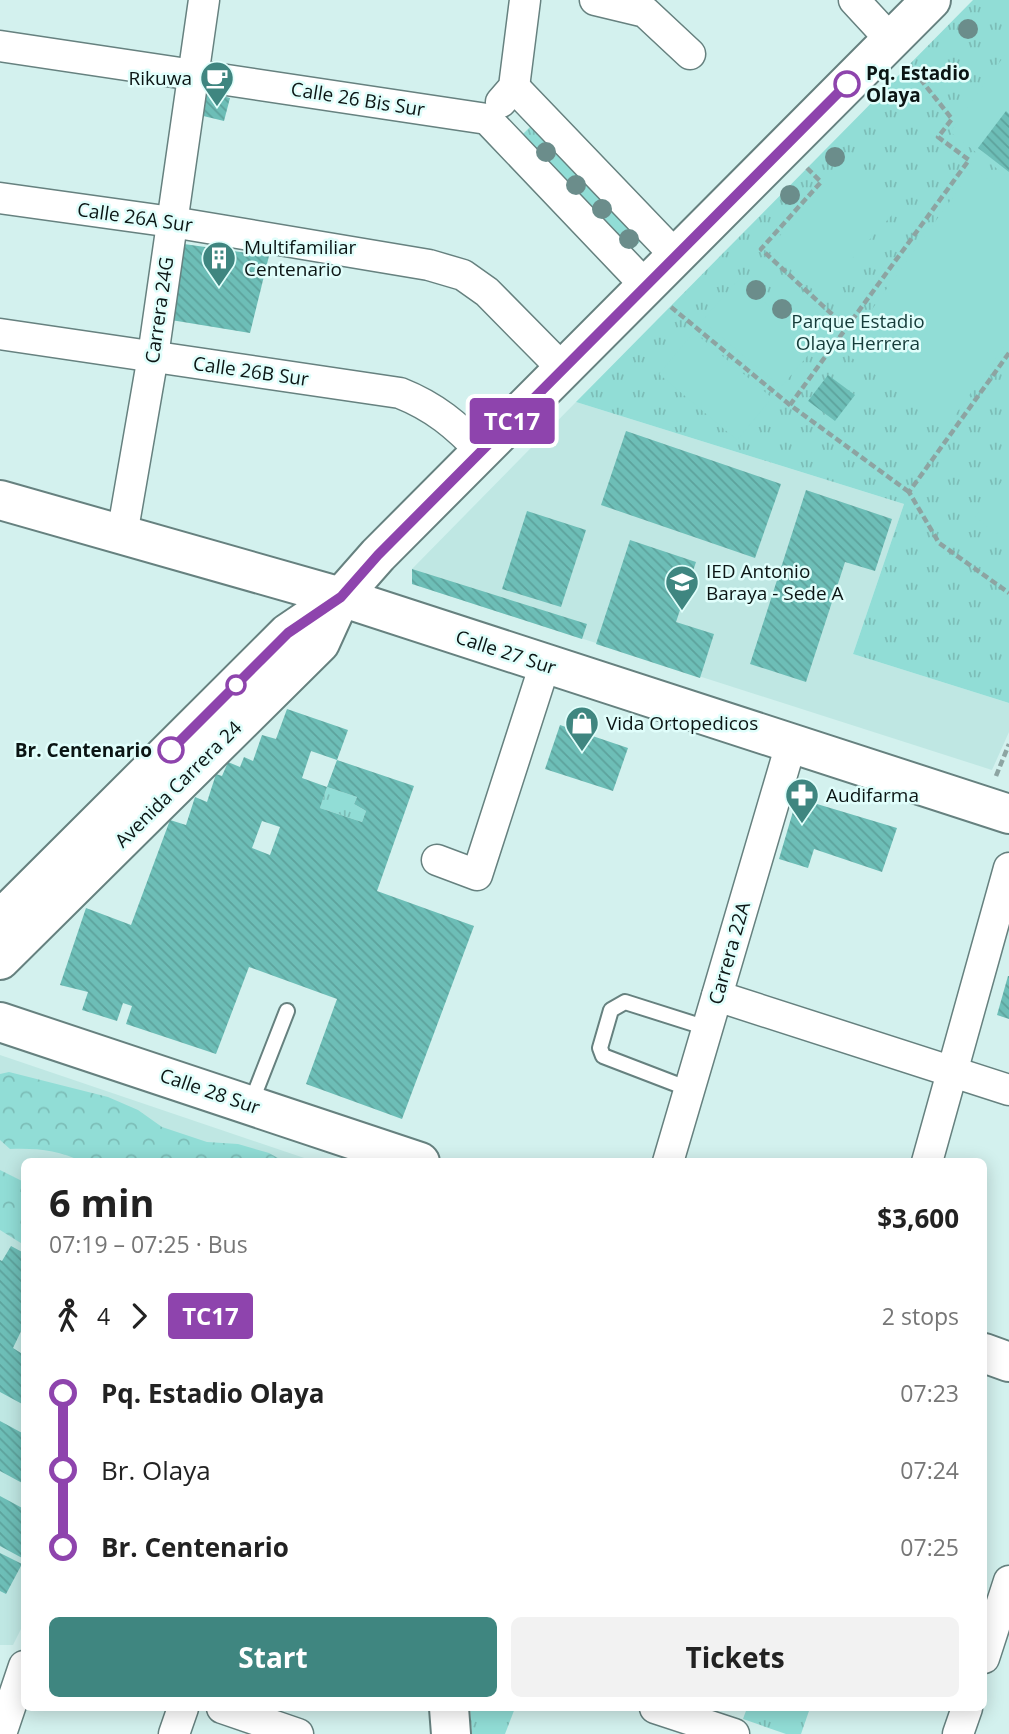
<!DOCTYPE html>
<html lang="en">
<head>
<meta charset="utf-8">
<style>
  :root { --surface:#fff; --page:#f2f2f2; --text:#222; --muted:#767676; --accent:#3f8680 }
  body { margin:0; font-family:"Open Sans",sans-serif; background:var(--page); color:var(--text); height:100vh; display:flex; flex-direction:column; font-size:26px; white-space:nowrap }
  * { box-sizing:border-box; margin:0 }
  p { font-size:23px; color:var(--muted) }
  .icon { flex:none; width:38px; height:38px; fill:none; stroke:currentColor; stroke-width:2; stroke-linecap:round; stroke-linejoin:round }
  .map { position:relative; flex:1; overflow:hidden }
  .sheet { position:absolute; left:21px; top:1158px; width:966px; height:553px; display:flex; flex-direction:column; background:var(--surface); border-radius:10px; box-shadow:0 4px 18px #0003 }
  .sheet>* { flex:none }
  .badge { padding:0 14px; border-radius:5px; font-size:24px; line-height:46px }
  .map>.badge { position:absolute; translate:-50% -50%; box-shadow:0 0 0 4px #fff }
  .legs { display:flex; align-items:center; gap:10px; height:77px; padding:0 28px; font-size:23px }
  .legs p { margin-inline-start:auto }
  .summary { display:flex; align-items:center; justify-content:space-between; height:119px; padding:0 28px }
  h1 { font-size:38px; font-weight:700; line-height:52px }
  .action { display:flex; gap:14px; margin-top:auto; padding:14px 28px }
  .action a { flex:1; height:80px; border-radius:10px; background:var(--accent); color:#fff; font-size:28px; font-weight:700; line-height:80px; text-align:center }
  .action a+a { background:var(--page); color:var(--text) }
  ul { padding:0 28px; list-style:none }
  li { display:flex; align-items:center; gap:24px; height:77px; font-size:26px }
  li i { display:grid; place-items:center; width:10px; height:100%; margin:0 9px; background:currentColor }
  li i::after { content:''; width:18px; height:18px; margin:-9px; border:5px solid; border-radius:50%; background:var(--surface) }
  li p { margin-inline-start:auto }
  li:first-child i { background:linear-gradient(#0000 50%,currentColor 0) }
  li:last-child i { background:linear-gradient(currentColor 50%,#0000 0) }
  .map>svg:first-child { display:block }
  .built { fill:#bfe7e3 }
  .grass { fill:url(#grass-tufts) }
  .forest { fill:url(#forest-crowns) }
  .garden { fill:#91ddd6 }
  .building { fill:url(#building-back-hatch); fill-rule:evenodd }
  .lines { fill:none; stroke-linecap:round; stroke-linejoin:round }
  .lane-casing { stroke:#66817f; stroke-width:18 }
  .street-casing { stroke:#66817f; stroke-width:33 }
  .secondary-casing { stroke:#66817f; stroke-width:42 }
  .path { stroke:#8da4a2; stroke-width:4.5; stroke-dasharray:7 3.5; stroke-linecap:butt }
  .lane { stroke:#fff; stroke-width:14 }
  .street { stroke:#fff; stroke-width:30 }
  .secondary { stroke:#fff; stroke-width:38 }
  .tree { fill:#6b8d8b }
  .line-1-casing { stroke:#fff; stroke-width:16 }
  .line-1 { stroke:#8e44ad; stroke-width:10 }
  .stop-1-dot { fill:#fff; stroke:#8e44ad; stroke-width:3.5 }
  .labels { text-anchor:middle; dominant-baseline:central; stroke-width:5; stroke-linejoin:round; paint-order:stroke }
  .stop-label { font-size:19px; font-weight:bold; fill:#0b1514; stroke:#e0fefb; text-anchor:start }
  .poi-label { font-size:19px; fill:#0b1514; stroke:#e0fefb; text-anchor:start }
  .street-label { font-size:19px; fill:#0b1514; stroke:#e0fefb }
  .park-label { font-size:19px; fill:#163c3a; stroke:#e0fefb }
</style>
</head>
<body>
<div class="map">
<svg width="1009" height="1734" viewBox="0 0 1009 1734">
  <defs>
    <pattern id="grass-tufts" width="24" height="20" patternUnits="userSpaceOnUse" patternTransform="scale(1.75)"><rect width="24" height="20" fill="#91ddd6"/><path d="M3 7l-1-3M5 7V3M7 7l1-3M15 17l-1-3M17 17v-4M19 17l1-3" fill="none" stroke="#7cbdb7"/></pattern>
    <pattern id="forest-crowns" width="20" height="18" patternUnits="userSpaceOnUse" patternTransform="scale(1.75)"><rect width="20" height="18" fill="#91ddd6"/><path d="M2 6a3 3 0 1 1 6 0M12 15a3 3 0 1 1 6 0" fill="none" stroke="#7cbdb7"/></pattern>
    <pattern id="building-back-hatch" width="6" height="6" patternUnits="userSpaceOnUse" patternTransform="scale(1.75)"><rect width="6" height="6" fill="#6dbeb7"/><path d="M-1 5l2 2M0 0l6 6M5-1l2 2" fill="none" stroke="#5da29c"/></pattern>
  </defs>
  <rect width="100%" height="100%" fill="#d3f1ee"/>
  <g class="built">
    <polygon points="576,402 904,504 853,654 1009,703 1009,732 992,770 412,584 412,569"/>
    <polygon points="0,1055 316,1162 24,1162 24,1623 13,1645 0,1645"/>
  </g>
  <g class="grass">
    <polygon points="973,0 1009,0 1009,703 853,654 904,504 576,402"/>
    <polygon points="532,125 642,240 629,252 520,137"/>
    <polygon points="327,787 357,797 354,804 366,811 362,822 320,808"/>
    <polygon points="470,1708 515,1708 505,1734 472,1734"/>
    <polygon points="747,1708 810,1708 801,1734 786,1734 743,1719"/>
  </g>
  <g class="forest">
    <path d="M9,1072L108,1097L138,1110L162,1127L207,1142L238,1144L269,1153L285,1162H83C58,1150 37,1148 10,1149L0,1140V1074Z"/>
    <polygon points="0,1170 24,1182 24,1245 0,1230"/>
  </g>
  <g class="garden">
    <polygon points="1009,49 1009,178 950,132"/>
    <polygon points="851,157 902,204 819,295 768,249"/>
    <polygon points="973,169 1009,194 1009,340 947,426 842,351"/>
    <polygon points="738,280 816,346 781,387 702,321"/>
    <polygon points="694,332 772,398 737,440 659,374"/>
    <polygon points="1009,472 1009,543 975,517"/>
  </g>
  <g class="building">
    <polygon points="209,92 230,98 224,121 195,114 199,97"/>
    <polygon points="1006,111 1009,114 1009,172 978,148"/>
    <polygon points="184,244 269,256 250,333 171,320"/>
    <polygon points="828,375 855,395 835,421 808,401"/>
    <polygon points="626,431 781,484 755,558 601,505"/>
    <polygon points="806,490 892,519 875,571 845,562 806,682 750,664"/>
    <polygon points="527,511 586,530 561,607 502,589"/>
    <polygon points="630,540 696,562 676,622 714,634 700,678 596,644"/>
    <polygon points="412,569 587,624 582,639 412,584"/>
    <path d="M287,709L348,730L337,760L311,751L302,778L327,787L320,808L362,822L366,811L354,804L357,797L327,787L337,760L414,786L377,891L474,926L402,1119L306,1084L337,999L249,967L216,1054L126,1024L132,1006L123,1003L117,1021L82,1010L88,992L60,985L86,908L131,925L170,820L186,825L195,797L207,802L216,774L222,776L228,762L240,767L244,757L253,761L262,735L276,739ZM262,821L280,827L270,855L252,848Z"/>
    <polygon points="560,725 628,748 613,791 545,769"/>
    <polygon points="797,798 897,828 882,872 814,849 808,868 779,859"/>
    <polygon points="1008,976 1009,976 1009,1019 997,1015"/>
    <polygon points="11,1246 24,1253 24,1325 13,1348 24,1355 24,1405 0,1392 0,1260 2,1261"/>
    <polygon points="0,1421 24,1434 24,1484 0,1471"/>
    <polygon points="0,1496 24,1509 24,1559 0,1546"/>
    <polygon points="0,1553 22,1564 6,1594 0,1591"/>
  </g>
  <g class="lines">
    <g class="lane-casing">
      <g id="lane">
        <polyline points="689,1089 603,1056 600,1048 611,1010 625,1002 707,1028"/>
        <polyline points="251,1103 287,1011"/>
      </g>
    </g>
    <g class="street-casing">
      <g id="street">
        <polyline points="595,0 645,12 690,54"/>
        <polyline points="854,0 891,40"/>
        <polyline points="0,46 487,119 646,286"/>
        <polyline points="514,87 676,256"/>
        <polyline points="501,102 514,87 525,0"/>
        <polyline points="0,198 172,222 429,265 463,275 487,292 563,369"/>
        <path d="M0,334L400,393C435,407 456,425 482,452"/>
        <polyline points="122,535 153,356 204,0"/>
        <polyline points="437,860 477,875 545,664"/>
        <polyline points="717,996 1009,1090"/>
        <polyline points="668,1162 791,744"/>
        <polyline points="927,1162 1009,868"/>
        <polyline points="984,1658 1009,1581"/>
        <polyline points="222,1708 298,1734"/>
        <polyline points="655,1708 734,1734"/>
        <polyline points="1,1734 24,1666"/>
        <polyline points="174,1734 183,1708"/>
        <polyline points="958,1734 967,1708"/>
      </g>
    </g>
    <g class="secondary-casing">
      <g id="secondary">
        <polyline points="0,500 341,597 1009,814"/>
        <polyline points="0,920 288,633 341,597 378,555 931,0"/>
        <polyline points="0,960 320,643 340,599"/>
        <polyline points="0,1022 420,1162"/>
        <polyline points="984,1353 1009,1362"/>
        <polyline points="449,1708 451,1734"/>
      </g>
    </g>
    <g class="path">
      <polyline points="807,168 821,182 761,249 847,328"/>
      <polyline points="671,307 790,405"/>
      <polyline points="1009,353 909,492 939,543 1009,593"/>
      <polyline points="909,492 790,405 969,160 938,137 952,119 910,66"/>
      <polyline points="996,776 1009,744"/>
    </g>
    <use href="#lane" class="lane"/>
    <use href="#street" class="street"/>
    <use href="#secondary" class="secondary"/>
  </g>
  <g class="tree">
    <circle cx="968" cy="29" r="10"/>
    <circle cx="546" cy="152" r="10"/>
    <circle cx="835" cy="157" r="10"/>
    <circle cx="576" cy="185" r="10"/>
    <circle cx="790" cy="195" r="10"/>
    <circle cx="602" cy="209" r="10"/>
    <circle cx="629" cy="239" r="10"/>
    <circle cx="756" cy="290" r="10"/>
    <circle cx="782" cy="309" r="10"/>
  </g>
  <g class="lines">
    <g class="line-1-casing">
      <polyline id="line-1" points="171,750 288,633 341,597 378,555 847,84"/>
    </g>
    <use href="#line-1" class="line-1"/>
  </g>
  <defs>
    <g id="cafe-pin" transform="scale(1.75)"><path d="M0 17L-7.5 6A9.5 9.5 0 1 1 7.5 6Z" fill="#3f8680" stroke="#e0fefb"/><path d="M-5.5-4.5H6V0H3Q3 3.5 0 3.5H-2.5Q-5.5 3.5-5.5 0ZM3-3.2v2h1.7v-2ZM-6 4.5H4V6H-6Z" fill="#fff"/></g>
    <g id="building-pin" transform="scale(1.75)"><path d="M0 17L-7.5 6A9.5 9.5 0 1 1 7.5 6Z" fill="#3f8680" stroke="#e0fefb"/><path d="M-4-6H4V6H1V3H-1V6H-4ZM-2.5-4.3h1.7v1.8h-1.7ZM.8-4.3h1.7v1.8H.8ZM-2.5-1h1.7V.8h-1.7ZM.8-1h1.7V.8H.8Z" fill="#fff"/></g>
    <g id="school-pin" transform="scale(1.75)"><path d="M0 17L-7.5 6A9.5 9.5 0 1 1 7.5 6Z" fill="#3f8680" stroke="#e0fefb"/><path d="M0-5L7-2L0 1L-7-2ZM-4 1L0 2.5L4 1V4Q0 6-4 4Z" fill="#fff"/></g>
    <g id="shop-pin" transform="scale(1.75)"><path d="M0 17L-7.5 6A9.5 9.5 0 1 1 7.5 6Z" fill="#3f8680" stroke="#e0fefb"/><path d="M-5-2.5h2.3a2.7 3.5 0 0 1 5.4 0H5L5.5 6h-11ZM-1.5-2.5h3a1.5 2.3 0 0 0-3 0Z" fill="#fff"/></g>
    <g id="pharmacy-pin" transform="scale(1.75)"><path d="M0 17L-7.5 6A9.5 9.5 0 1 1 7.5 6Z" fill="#3f8680" stroke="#e0fefb"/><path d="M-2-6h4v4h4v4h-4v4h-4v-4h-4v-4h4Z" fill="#fff"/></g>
  </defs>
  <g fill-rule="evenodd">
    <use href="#cafe-pin" x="217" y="78"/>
    <use href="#building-pin" x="219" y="258"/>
    <use href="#school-pin" x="682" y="582"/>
    <use href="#shop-pin" x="582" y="723"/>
    <use href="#pharmacy-pin" x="802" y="795"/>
  </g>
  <g class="stop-1-dot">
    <circle cx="847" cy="84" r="12"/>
    <circle cx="236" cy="685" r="9"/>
    <circle cx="171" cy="750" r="12"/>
  </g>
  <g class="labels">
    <g class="stop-label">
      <text x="866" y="73">Pq. Estadio<tspan x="866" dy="22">Olaya</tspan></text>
      <text x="152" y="750" text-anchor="end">Br. Centenario</text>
    </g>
    <g class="poi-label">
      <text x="192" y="78" text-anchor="end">Rikuwa</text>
      <text x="244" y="247">Multifamiliar<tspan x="244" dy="22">Centenario</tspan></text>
      <text x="706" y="571">IED Antonio<tspan x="706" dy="22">Baraya - Sede A</tspan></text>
      <text x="606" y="723">Vida Ortopedicos</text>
      <text x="826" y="795">Audifarma</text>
    </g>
    <g class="street-label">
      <text transform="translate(358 99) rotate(9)">Calle 26 Bis Sur</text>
      <text transform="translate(135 217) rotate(8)">Calle 26A Sur</text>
      <text transform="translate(159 310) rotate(-82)">Carrera 24G</text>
      <text transform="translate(251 371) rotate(8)">Calle 26B Sur</text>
      <text transform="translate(506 652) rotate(18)">Calle 27 Sur</text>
      <text transform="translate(178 784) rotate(-45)">Avenida Carrera 24</text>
      <text transform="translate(729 953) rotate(-74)">Carrera 22A</text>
      <text transform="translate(210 1091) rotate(19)">Calle 28 Sur</text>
    </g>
    <g class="park-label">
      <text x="858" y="321">Parque Estadio<tspan x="858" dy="22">Olaya Herrera</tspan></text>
    </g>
  </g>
</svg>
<b class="badge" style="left:512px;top:421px;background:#8e44ad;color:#fff">TC17</b>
<section class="sheet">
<div class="summary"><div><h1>6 min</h1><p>07:19 – 07:25 · Bus</p></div><b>$3,600</b></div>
<div class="legs"><svg class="icon" aria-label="walk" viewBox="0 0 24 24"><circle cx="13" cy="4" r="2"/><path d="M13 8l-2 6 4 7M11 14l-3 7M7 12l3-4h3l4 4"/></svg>4<svg class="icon" aria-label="forward" viewBox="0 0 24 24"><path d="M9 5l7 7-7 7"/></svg><b class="badge" style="background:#8e44ad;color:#fff">TC17</b><p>2 stops</p></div>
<ul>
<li><i style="color:#8e44ad"></i><b>Pq. Estadio Olaya</b><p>07:23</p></li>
<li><i style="color:#8e44ad"></i><span>Br. Olaya</span><p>07:24</p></li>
<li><i style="color:#8e44ad"></i><b>Br. Centenario</b><p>07:25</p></li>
</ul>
<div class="action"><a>Start</a><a>Tickets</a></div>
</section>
</div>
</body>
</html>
